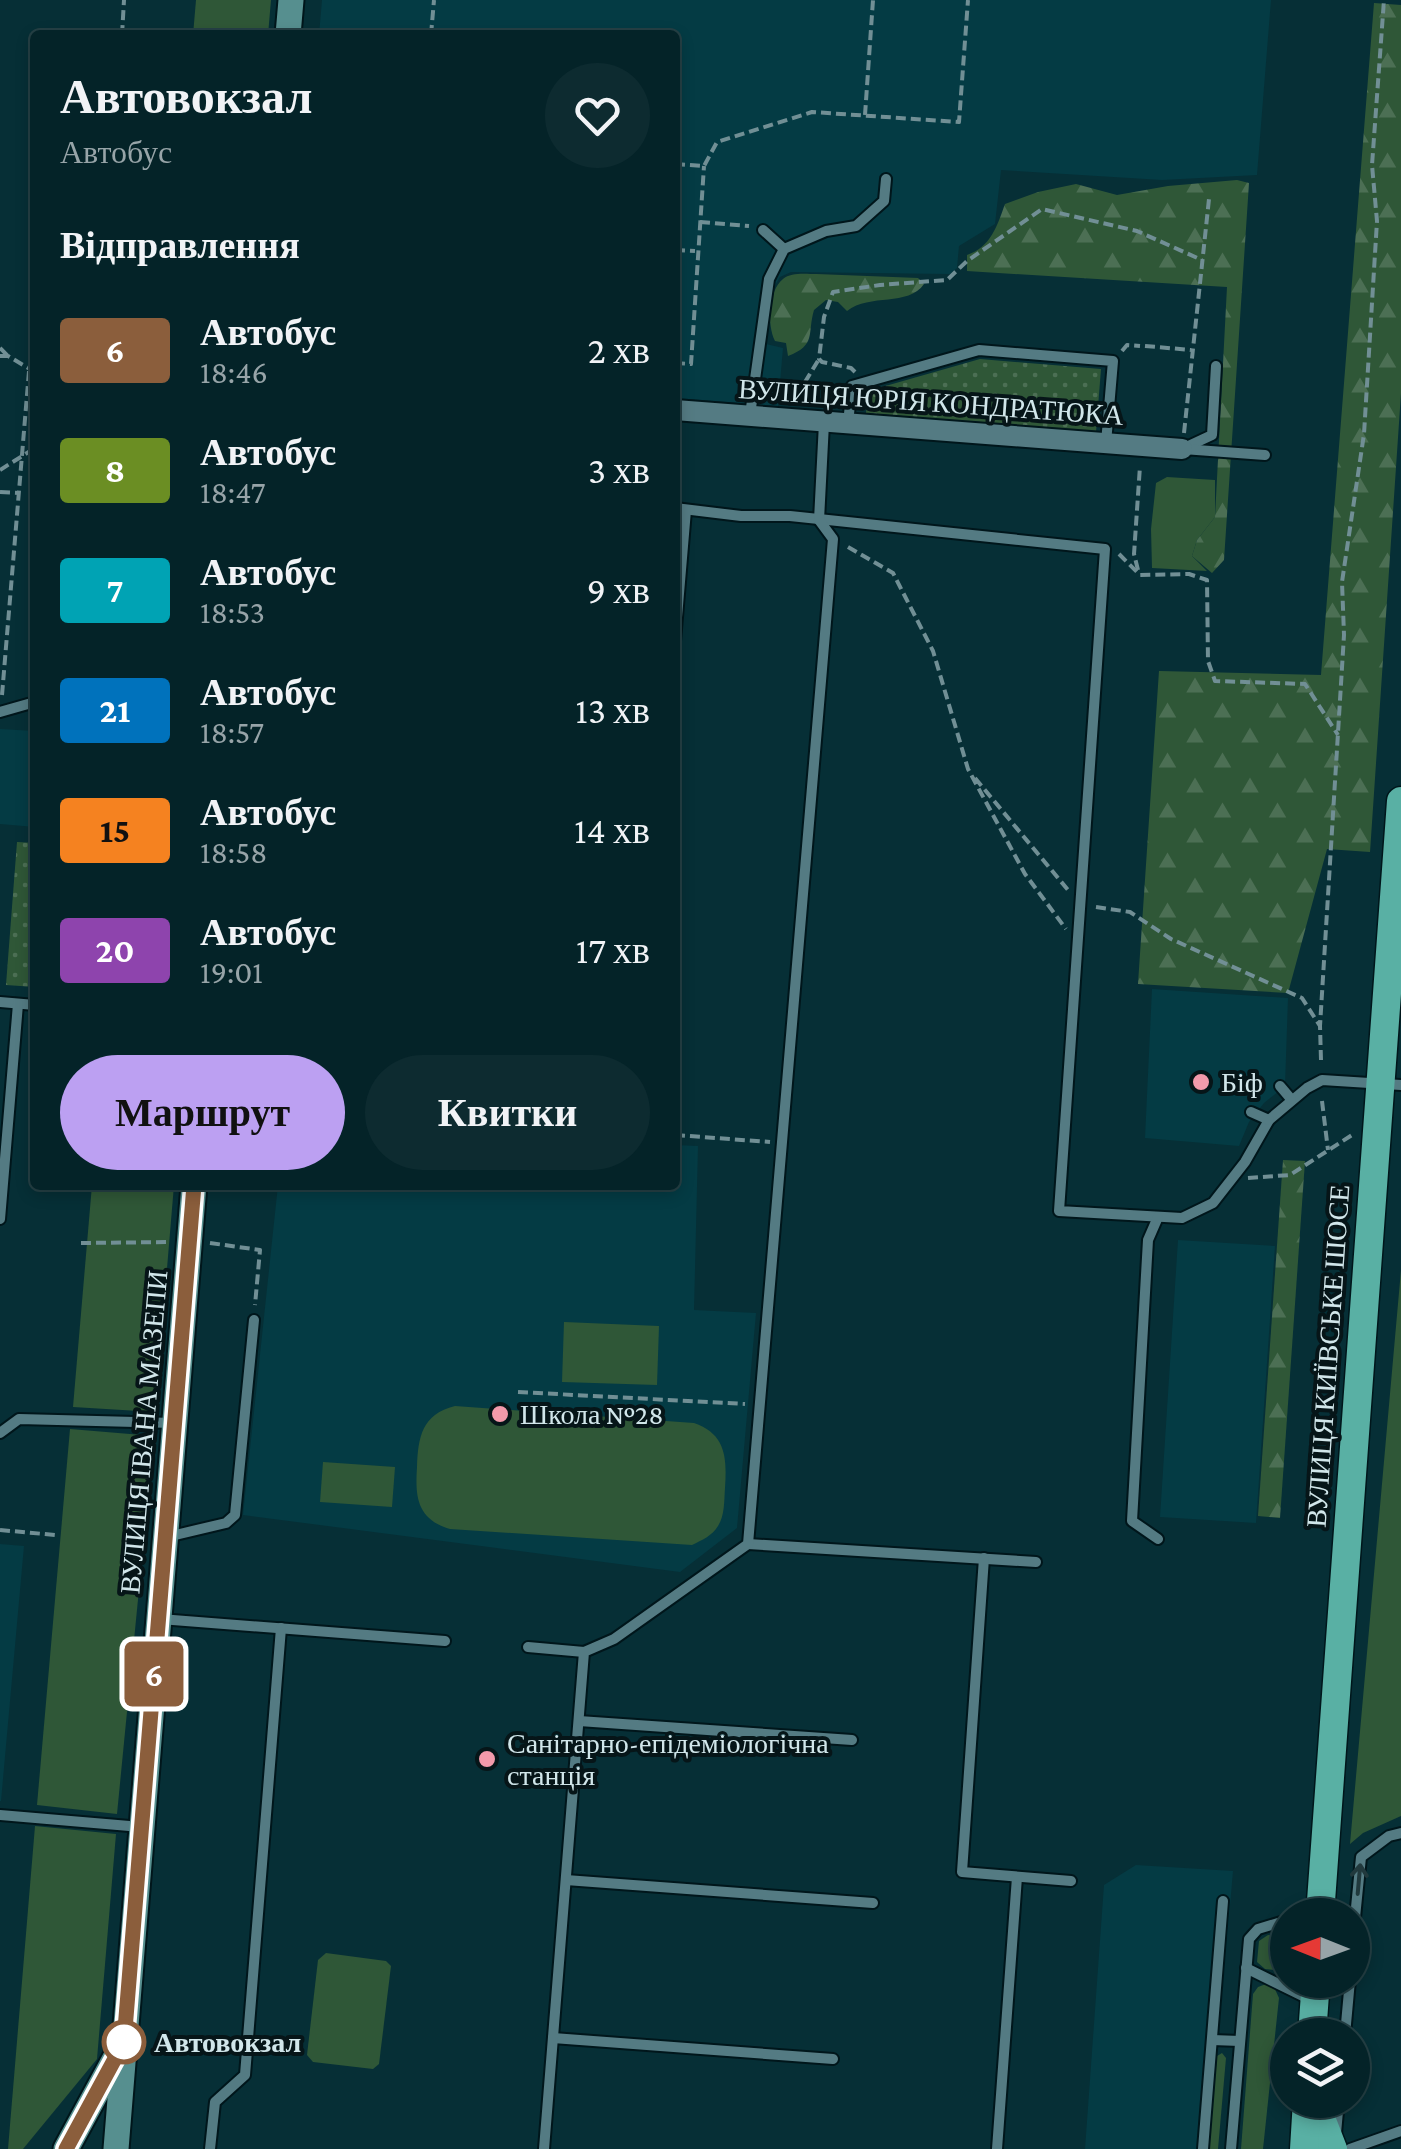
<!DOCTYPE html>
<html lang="uk">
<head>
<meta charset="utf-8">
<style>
  :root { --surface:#042328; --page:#0d2b30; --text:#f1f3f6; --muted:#97a4a8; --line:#254045; --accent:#bca0f2 }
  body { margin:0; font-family:"Crimson Pro",serif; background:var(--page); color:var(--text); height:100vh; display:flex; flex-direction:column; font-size:38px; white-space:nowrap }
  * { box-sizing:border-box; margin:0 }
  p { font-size:32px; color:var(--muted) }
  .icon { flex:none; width:55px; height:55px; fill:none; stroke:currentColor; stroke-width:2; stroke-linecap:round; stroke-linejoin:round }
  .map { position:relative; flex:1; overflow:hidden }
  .side { position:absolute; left:30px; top:30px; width:650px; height:1160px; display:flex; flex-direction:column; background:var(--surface); border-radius:10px; box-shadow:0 5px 15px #0003,0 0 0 2px var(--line) }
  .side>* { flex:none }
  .badge { padding:0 20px; border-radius:8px; font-size:35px; line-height:65px }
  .needle { width:65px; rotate:271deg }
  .controls { position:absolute; left:1270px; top:1898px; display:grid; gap:20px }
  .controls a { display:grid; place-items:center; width:100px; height:100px; border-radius:50%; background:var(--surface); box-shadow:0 5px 15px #0003,0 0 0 2px var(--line); font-size:50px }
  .map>.badge { position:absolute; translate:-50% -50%; box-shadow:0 0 0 5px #fff }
  h2 { padding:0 30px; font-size:38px; line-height:90px }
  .round { display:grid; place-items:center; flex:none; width:105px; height:105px; border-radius:52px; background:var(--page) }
  .summary { display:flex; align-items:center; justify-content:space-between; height:170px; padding:0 30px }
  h1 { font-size:48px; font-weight:800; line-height:75px }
  .primary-button { display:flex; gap:20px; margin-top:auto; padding:20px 30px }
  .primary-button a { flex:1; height:115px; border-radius:60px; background:var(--accent); color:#111; font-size:40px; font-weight:800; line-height:115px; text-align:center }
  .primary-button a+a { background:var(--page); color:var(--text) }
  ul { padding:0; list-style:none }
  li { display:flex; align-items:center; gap:30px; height:120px; padding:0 30px }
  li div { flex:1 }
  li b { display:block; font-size:38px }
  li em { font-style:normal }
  li .badge { min-width:110px; font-weight:700; text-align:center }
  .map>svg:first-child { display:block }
  .built { fill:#043b44 }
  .green { fill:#2f5737 }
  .forest { fill:url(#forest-firs) }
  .park { fill:url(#park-dots) }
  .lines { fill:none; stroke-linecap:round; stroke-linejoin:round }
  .service-casing { stroke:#00161b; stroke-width:14 }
  .minor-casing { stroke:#00161b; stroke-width:24 }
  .secondary-casing { stroke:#00161b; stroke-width:29 }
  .trunk-casing { stroke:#00161b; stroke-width:31 }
  .path { stroke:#718f95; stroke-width:4; stroke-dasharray:10 5; stroke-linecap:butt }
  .service { stroke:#547b83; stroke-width:10 }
  .minor { stroke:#547b83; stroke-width:20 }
  .secondary { stroke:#568f8f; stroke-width:25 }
  .trunk { stroke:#59b0a4; stroke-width:28 }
  .oneway { stroke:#21393d }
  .line-casing { stroke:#fff; stroke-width:22 }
  .line { stroke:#8b5e3c; stroke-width:15 }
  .poi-dot { fill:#f39aab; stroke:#061518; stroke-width:4 }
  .stop-dot { fill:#fff; stroke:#8b5e3c; stroke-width:5 }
  .labels { text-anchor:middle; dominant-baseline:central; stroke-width:8; stroke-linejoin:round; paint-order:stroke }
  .street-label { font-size:28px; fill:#d1e6ea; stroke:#061518 }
  .poi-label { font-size:28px; fill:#d1e6ea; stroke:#061518; text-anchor:start }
  .stop-label { font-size:28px; font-weight:bold; fill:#d1e6ea; stroke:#061518; text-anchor:start }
</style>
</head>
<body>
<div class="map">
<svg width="1401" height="2149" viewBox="0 0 1401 2149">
  <defs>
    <pattern id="forest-firs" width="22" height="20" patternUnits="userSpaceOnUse" patternTransform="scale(2.5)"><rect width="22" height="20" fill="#2f5737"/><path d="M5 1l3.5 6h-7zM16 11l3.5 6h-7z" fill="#4c6f54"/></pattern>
    <pattern id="park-dots" width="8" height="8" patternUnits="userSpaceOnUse" patternTransform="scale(2.5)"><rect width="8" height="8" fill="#2f5737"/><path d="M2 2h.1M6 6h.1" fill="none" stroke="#4c6f54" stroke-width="1.8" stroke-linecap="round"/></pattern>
  </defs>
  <rect width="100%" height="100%" fill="#062f36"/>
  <g class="built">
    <polygon points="322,0 1271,0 1257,175 1162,180 1001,170 995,224 959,246 957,268 950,274 791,272 780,277 773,289 766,344 783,348 778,406 675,398 675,35 319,35"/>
    <polygon points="0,729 35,731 35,827 0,824"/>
    <polygon points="1152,989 1288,998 1285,1086 1264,1103 1249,1122 1239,1146 1145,1138"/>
    <polygon points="675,1145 698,1146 694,1310 756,1313 737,1528 680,1572 243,1515 278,1185 675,1185"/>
    <polygon points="1178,1240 1275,1246 1256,1523 1160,1517"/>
    <polygon points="0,1544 24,1546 1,1801 0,1801"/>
    <polygon points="1136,1865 1233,1871 1209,2149 1085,2149 1104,1885"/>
  </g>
  <g class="green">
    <polygon points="196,0 271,0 268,35 193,35"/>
    <polygon points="1167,477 1215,480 1215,517 1197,540 1192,556 1207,571 1152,568 1151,529 1156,483"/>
    <polygon points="92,1185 174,1185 155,1412 73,1407"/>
    <polygon points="1401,1270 1401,1816 1363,1833 1350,1844"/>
    <polygon points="564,1322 659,1326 657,1385 562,1382"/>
    <path d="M455,1406L694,1423C726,1434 727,1458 725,1488C724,1501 725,1515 718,1526C712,1536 702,1540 692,1545L450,1529C417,1519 415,1497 417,1467C418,1437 422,1414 455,1406Z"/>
    <polygon points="70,1429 154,1436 117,1814 37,1805"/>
    <polygon points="323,1462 395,1467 392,1507 320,1502"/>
    <polygon points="35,1826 116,1834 97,2059 23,2149 8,2149"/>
    <polygon points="1268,1935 1287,1936 1284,1971 1265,1969 1257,1962 1259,1941"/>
    <polygon points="326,1953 386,1961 391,1966 379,2064 373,2069 313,2062 307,2055 318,1960"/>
    <polygon points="1266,1984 1274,1987 1279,1998 1263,2149 1241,2149 1253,1994 1258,1987"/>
    <polygon points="1222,2053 1226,2058 1218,2149 1209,2149 1217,2056"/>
  </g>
  <g class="forest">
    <polygon points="1374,3 1401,5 1401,393 1370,852 1327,849 1288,993 1138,984 1159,671 1321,675"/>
    <path d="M1237,180L1249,183L1224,560L1212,573L1192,556L1197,540L1215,517L1227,287L967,271V255C991,247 997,226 1005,204L1038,192L1076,184L1117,195L1168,186Z"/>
    <path d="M816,274L918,278L924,284C908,307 870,293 847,311L838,302L826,300L814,310C807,333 817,345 788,356L786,343L775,341C767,325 768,291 783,279C791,272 806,274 816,274Z"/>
    <polygon points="1283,1160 1305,1161 1280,1518 1258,1516"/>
  </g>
  <g class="park">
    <polygon points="980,359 1101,369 1096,432 866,413 868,391"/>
    <polygon points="17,842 35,843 35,987 6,985"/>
  </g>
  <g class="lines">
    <g class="service-casing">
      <g id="service">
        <polyline points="763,230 784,249"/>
        <polyline points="750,415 769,279 784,249 826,231 856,226 884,201 886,179"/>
        <polyline points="848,423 852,386 979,350 1113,361 1106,443"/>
        <polyline points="1182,449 1212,435 1216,366"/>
        <polyline points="1183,449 1265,455"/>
        <polyline points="675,508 741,516 790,516 1105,549 1059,1211 1182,1218 1213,1203 1245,1162 1269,1120 1307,1088 1322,1080 1401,1085"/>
        <polyline points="675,641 686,510"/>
        <polyline points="0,712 35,702"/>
        <polyline points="0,1002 35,1005"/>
        <polyline points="1280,1086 1291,1099"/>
        <polyline points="1251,1112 1269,1120"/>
        <polyline points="0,1219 18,1004"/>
        <polyline points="0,1433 19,1419 174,1423"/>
        <polyline points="167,1537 226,1523 235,1515 254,1320"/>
        <polyline points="1158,1539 1132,1521 1148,1240 1158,1217"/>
        <polyline points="748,1544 1036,1562"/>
        <polyline points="984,1558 962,1872 1071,1881"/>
        <polyline points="160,1619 445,1641"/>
        <polyline points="528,1647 584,1652"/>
        <polyline points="579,1721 852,1740"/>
        <polyline points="0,1815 141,1827"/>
        <polyline points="566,1880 873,1903"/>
        <polyline points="1352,1948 1361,1857 1389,1836 1401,1833"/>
        <polyline points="1246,1968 1313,2001"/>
        <polyline points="1345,2035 1350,1980"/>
        <polyline points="553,2038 833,2059"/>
        <polyline points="1212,2040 1240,2041"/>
        <polyline points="1336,2133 1339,2100"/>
        <polyline points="210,2149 215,2102 245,2075 281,1628"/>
        <polyline points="544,2149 584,1652 614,1639 748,1544 833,539 819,520 824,423"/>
        <polyline points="997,2149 1017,1877"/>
        <polyline points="1203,2149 1223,1901"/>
        <polyline points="1231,2149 1249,1939 1258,1929 1288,1920"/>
        <polyline points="1350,2149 1401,2131"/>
      </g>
    </g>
    <g class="minor-casing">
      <polyline id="minor" points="675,410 1182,449"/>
    </g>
    <g class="secondary-casing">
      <g id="secondary">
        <polyline points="288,35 291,0"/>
        <polyline points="66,2149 119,2051"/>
        <polyline points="116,2149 194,1185"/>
      </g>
    </g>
    <g class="trunk-casing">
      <g id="trunk">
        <polyline points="1320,1915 1401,801"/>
        <polyline points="1312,2035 1316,1980"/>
        <polyline points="1314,2100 1333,2149"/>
        <polyline points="1304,2149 1307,2100"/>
      </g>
    </g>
    <g class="path">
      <polyline points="122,35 124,0"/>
      <polyline points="431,35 434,0"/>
      <polyline points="865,115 873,0"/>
      <polyline points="675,164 704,166 717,142 812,112 959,122 968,0"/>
      <polyline points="700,222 749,226"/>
      <polyline points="675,250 695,251"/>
      <polyline points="1145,346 1191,350"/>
      <polyline points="0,348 8,356"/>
      <polyline points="1122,351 1127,345 1140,346"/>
      <polyline points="0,356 8,356 35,372"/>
      <polyline points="675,363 691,364 704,166"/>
      <polyline points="855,372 851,368 822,362 819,359 824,317 833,292 880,285 947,280 967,261 1042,209 1137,231 1202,260"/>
      <polyline points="778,392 802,387 819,359"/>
      <polyline points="1184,433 1209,199"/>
      <polyline points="0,470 35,448"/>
      <polyline points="0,492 19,493"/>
      <polyline points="848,547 893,573 933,651 968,769 1025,874 1066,929"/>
      <polyline points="1119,554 1140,575 1189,574 1207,580 1208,661 1215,681 1305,684 1338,735"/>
      <polyline points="1138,570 1134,554 1140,466"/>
      <polyline points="2,695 29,371"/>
      <polyline points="975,778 1068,890"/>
      <polyline points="1096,907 1130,912 1171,939 1302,998 1320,1026"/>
      <polyline points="1321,1060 1320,1026 1344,635 1342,582 1364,434 1377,221 1372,165 1384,0"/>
      <polyline points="1322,1101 1328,1150"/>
      <polyline points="675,1135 770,1142"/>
      <polyline points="1248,1178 1290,1175 1352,1135"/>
      <polyline points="81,1243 171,1242"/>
      <polyline points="210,1243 260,1250 255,1305"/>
      <polyline points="518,1392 745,1404"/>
      <polyline points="0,1530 55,1535"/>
    </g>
    <use href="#service" class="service"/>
    <use href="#minor" class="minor"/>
    <use href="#secondary" class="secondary"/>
    <use href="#trunk" class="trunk"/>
  </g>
  <defs><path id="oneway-shaft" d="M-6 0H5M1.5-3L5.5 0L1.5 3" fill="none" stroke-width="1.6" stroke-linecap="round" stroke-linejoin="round" transform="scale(2.5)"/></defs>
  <use class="oneway" href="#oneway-shaft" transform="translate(1359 1879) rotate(-85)"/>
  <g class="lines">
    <g class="line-casing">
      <polyline id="line" points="66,2149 124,2042 194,1185"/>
    </g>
    <use href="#line" class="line"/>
  </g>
  <g class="poi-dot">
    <circle cx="1201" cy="1082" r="10"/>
    <circle cx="500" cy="1414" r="10"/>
    <circle cx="487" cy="1759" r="10"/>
  </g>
  <circle class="stop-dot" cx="124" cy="2042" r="20"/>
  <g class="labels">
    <g class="street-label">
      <text transform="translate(931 402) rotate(4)">ВУЛИЦЯ ЮРІЯ КОНДРАТЮКА</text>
      <text transform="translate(1328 1356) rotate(-86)">ВУЛИЦЯ КИЇВСЬКЕ ШОСЕ</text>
      <text transform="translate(144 1432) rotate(-85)">ВУЛИЦЯ ІВАНА МАЗЕПИ</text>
    </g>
    <g class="poi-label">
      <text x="1221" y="1082">Біф</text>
      <text x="520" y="1414">Школа №28</text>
      <text x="507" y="1743">Санітарно-епідеміологічна<tspan x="507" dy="32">станція</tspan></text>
    </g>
    <g class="stop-label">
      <text x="154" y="2042">Автовокзал</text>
    </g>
  </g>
</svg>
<div class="controls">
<a><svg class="needle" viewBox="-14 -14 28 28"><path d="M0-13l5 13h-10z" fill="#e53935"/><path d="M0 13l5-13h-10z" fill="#97a4a8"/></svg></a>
<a><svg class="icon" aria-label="layers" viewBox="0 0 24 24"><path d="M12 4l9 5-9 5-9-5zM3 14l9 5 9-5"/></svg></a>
</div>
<b class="badge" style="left:154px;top:1674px;background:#8b5e3c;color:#fff">6</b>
<section class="side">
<div class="summary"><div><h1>Автовокзал</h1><p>Автобус</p></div><a class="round"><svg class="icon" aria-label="heart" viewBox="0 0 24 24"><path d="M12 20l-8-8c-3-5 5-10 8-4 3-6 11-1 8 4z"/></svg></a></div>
<h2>Відправлення</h2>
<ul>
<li><span class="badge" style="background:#8b5e3c;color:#fff">6</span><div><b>Автобус</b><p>18:46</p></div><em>2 хв</em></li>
<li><span class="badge" style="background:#6b8e23;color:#fff">8</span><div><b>Автобус</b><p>18:47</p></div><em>3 хв</em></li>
<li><span class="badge" style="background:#00a3b4;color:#fff">7</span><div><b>Автобус</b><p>18:53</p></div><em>9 хв</em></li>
<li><span class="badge" style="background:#0072bc;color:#fff">21</span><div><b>Автобус</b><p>18:57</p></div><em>13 хв</em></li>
<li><span class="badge" style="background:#f58220;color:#111">15</span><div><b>Автобус</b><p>18:58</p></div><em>14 хв</em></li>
<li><span class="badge" style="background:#8e44ad;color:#fff">20</span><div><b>Автобус</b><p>19:01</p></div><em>17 хв</em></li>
</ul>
<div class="primary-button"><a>Маршрут</a><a>Квитки</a></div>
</section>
</div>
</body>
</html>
